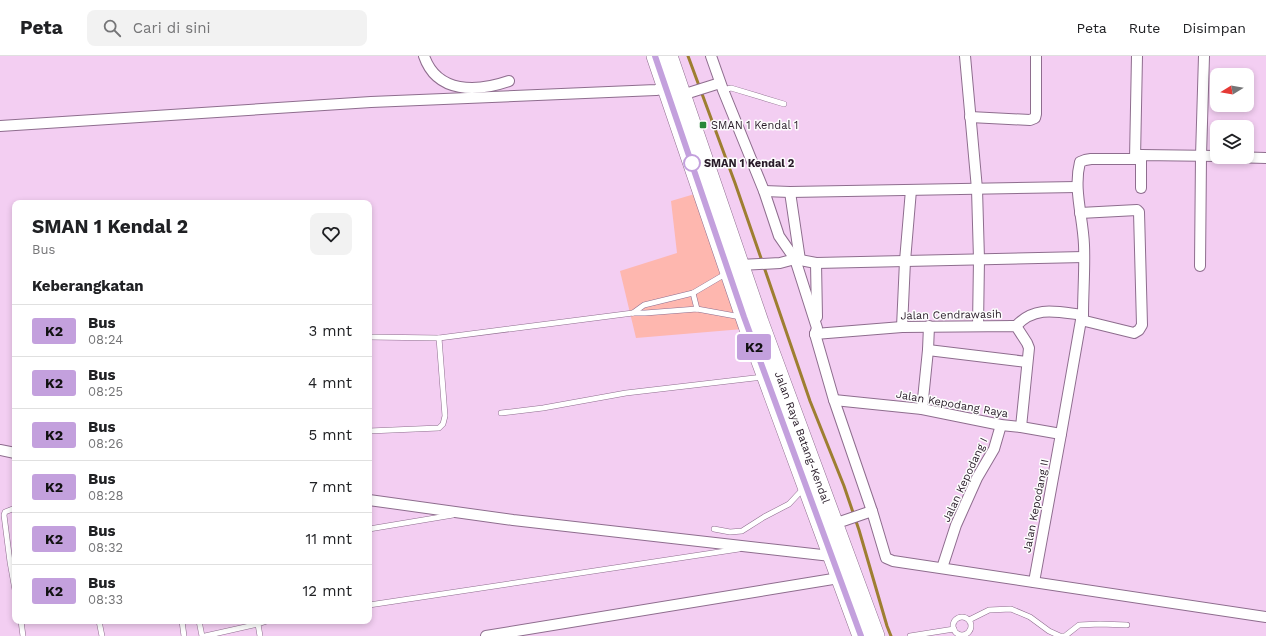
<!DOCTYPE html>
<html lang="id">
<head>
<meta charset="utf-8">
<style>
  :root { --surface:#fff; --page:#f2f2f2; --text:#202124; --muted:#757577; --line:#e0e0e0 }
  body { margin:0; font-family:"Work Sans",sans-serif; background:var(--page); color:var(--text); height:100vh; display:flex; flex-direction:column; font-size:15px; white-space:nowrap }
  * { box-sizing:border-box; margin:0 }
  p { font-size:13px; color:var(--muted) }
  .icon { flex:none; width:22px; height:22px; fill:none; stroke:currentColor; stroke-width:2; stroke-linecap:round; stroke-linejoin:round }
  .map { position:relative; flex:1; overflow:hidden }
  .details { position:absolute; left:12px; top:144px; width:360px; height:424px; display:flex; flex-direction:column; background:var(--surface); border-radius:8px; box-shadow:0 2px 6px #0003 }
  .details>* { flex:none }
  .badge { padding:0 8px; border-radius:3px; font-size:14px; line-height:26px }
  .needle { width:26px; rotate:259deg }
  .buttons { position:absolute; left:1210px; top:12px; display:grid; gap:8px }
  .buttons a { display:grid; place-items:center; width:44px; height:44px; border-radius:8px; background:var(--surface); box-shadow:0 2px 6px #0003; font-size:20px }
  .map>.badge { position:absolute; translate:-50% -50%; box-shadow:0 0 0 2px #fff }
  h2 { padding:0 20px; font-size:15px; line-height:36px }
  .round { display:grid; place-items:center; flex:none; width:42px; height:42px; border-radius:8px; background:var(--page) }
  .summary { display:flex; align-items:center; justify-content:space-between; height:68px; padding:0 20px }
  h1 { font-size:19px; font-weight:700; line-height:30px }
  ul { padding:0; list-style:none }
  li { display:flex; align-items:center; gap:12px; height:52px; padding:0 20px; border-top:1px solid var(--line) }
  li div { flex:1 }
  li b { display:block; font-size:15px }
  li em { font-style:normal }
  li .badge { min-width:44px; font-weight:700; text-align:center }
  header { display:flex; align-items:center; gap:24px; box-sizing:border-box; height:56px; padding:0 20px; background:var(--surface); border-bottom:1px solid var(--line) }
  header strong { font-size:19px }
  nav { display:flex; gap:22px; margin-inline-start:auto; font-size:14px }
  .search { width:280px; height:36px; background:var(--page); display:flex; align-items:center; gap:10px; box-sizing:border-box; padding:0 14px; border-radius:8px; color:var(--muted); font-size:15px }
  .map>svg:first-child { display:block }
  .green { fill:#feb7af }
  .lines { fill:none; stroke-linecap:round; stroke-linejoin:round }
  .stream { stroke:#9e7e31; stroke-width:3 }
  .service-casing { stroke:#8e6d8e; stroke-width:6 }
  .minor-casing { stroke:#8e6d8e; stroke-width:12 }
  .trunk-casing { stroke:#8e6d8e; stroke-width:18 }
  .service { stroke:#fff; stroke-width:5 }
  .minor { stroke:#fff; stroke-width:10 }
  .trunk { stroke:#fff; stroke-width:17 }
  .line-casing { stroke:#fff; stroke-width:9 }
  .line { stroke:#c3a0dd; stroke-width:6 }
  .poi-dot { fill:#29883a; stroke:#fdfdfd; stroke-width:1.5 }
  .stop-dot { fill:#fff; stroke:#c3a0dd; stroke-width:2 }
  .labels { text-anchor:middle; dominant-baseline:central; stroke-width:3; stroke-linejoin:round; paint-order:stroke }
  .poi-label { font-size:11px; fill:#281b28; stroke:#fdfdfd; text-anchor:start }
  .stop-label { font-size:11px; font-weight:bold; fill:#281b28; stroke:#fdfdfd; text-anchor:start }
  .street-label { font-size:11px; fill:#281b28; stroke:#fdfdfd }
</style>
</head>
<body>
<header>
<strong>Peta</strong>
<div class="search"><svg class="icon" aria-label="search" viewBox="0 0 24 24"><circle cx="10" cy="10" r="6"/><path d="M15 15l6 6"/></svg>Cari di sini</div>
<nav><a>Peta</a><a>Rute</a><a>Disimpan</a></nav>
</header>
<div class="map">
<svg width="1266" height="580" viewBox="0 0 1266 580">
  <rect width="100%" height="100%" fill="#f3cef2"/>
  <polygon class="green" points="698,137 743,273 636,282 620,215 677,197 671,145"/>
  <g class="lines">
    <g class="stream">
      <polyline points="688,0 735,127 762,205"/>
      <polyline points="764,211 810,345 844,430 859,474 887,570 891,580"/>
    </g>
    <g class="service-casing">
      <g id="service">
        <polyline points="723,34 731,32 784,48"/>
        <polyline points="693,237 697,253"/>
        <polyline points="633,257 644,249 693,237 727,217"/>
        <polyline points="369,281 439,282 633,257 645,257 697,253 741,261"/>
        <polyline points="501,357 543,352 626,337 763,321"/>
        <polyline points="369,375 439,372 443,368 445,360 439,282"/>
        <polyline points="15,452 5,456 4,459 10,506 15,534"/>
        <polyline points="369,473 453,459"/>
        <polyline points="714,473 730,476 742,475 764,461 789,448 803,433"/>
        <polyline points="369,549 739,493"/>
        <circle cx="962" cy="570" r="9"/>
        <polyline points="969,564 989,554 1011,553 1030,561 1049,575 1060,580"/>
        <polyline points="21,565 23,580"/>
        <polyline points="99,565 102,580"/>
        <polyline points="182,565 184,580"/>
        <polyline points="199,565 202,580"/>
        <polyline points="205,580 258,568"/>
        <polyline points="260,580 258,568 267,565"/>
        <polyline points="910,580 954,573"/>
        <polyline points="1062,580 1065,580 1079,569 1100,568 1127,569"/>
      </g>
    </g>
    <g class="minor-casing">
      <g id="minor">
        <path d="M424,0C437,38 477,36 509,25"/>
        <polyline points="711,0 723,34 764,135 779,180 795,203 817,272 815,278"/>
        <polyline points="965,0 977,133 979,203 978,270"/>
        <polyline points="682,39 720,27"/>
        <polyline points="970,61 1030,64 1035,62 1036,58 1036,0"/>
        <polyline points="0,70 371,46 656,34 666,32"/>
        <polyline points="1141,99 1141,132"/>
        <polyline points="1231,101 1266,102"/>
        <polyline points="1135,103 1137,0"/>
        <polyline points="764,135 790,136 1077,131"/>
        <polyline points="790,136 800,204"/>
        <polyline points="1080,157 1137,154 1139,156 1142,269 1139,274 1134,277 1081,264"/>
        <polyline points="816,207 817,261"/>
        <polyline points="740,209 780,207 795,203 816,207 1084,201"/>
        <polyline points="1200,210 1201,100 1204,0"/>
        <path d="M1011,270H1016C1035,249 1058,256 1083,259"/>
        <polyline points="902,271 905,205 911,134"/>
        <polyline points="815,278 834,344 872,455 886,502 893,505 1266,561"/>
        <polyline points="815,278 902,271 1016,270 1027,287 1029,292 1021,371"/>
        <polyline points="928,294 1027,306"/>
        <polyline points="834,344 922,353 1001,369 1021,371 1061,378"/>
        <polyline points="922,353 928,294 929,270"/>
        <polyline points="0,394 15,397"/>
        <polyline points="369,444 513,464 831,500"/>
        <polyline points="834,468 872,455"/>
        <polyline points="942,512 956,469 977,422 994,393 1001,369"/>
        <path d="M1034,526L1061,378L1081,264L1083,259C1083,236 1085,212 1084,189C1083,161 1073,133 1080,106L1085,104L1091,103H1135L1141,99L1217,100"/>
        <polyline points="486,580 839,522"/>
      </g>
    </g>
    <g class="trunk-casing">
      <g id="trunk">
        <polyline points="655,0 747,270 861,580"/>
        <path id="s1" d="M669,0L760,266L876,580"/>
      </g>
    </g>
    <use href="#service" class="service"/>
    <use href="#minor" class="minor"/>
    <use href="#trunk" class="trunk"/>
  </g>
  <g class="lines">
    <g class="line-casing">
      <polyline id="line" points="655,0 744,261 861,580"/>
    </g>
    <use href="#line" class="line"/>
  </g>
  <rect class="poi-dot" x="699" y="65" width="8" height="8" rx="2"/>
  <circle class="stop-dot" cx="692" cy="107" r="8"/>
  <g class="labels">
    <g class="poi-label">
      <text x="711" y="69">SMAN 1 Kendal 1</text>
    </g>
    <g class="stop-label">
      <text x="704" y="107">SMAN 1 Kendal 2</text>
    </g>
    <g class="street-label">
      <text transform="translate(951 259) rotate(-1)">Jalan Cendrawasih</text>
      <text transform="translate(952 348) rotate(10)">Jalan Kepodang Raya</text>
      <text stroke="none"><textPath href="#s1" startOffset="404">Jalan Raya Batang-Kendal</textPath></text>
      <text transform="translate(965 424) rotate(-65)">Jalan Kepodang I</text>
      <text transform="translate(1036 450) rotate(-79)">Jalan Kepodang II</text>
    </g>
  </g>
</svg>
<div class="buttons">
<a><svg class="needle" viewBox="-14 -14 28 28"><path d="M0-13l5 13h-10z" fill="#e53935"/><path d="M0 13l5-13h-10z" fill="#757577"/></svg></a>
<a><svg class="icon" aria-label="layers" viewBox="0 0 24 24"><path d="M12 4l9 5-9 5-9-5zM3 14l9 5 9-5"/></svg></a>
</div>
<b class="badge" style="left:754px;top:291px;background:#c3a0dd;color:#111">K2</b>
<section class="details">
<div class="summary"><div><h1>SMAN 1 Kendal 2</h1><p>Bus</p></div><a class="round"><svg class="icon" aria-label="heart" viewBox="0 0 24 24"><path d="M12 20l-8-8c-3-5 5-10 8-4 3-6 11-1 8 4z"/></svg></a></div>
<h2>Keberangkatan</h2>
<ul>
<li><span class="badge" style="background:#c3a0dd;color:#111">K2</span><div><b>Bus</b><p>08:24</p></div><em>3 mnt</em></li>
<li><span class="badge" style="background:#c3a0dd;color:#111">K2</span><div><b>Bus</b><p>08:25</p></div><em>4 mnt</em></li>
<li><span class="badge" style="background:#c3a0dd;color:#111">K2</span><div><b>Bus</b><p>08:26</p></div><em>5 mnt</em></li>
<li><span class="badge" style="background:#c3a0dd;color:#111">K2</span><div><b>Bus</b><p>08:28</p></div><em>7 mnt</em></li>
<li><span class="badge" style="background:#c3a0dd;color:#111">K2</span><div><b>Bus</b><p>08:32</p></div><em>11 mnt</em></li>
<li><span class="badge" style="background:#c3a0dd;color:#111">K2</span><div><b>Bus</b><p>08:33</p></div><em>12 mnt</em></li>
</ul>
</section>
</div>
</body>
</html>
